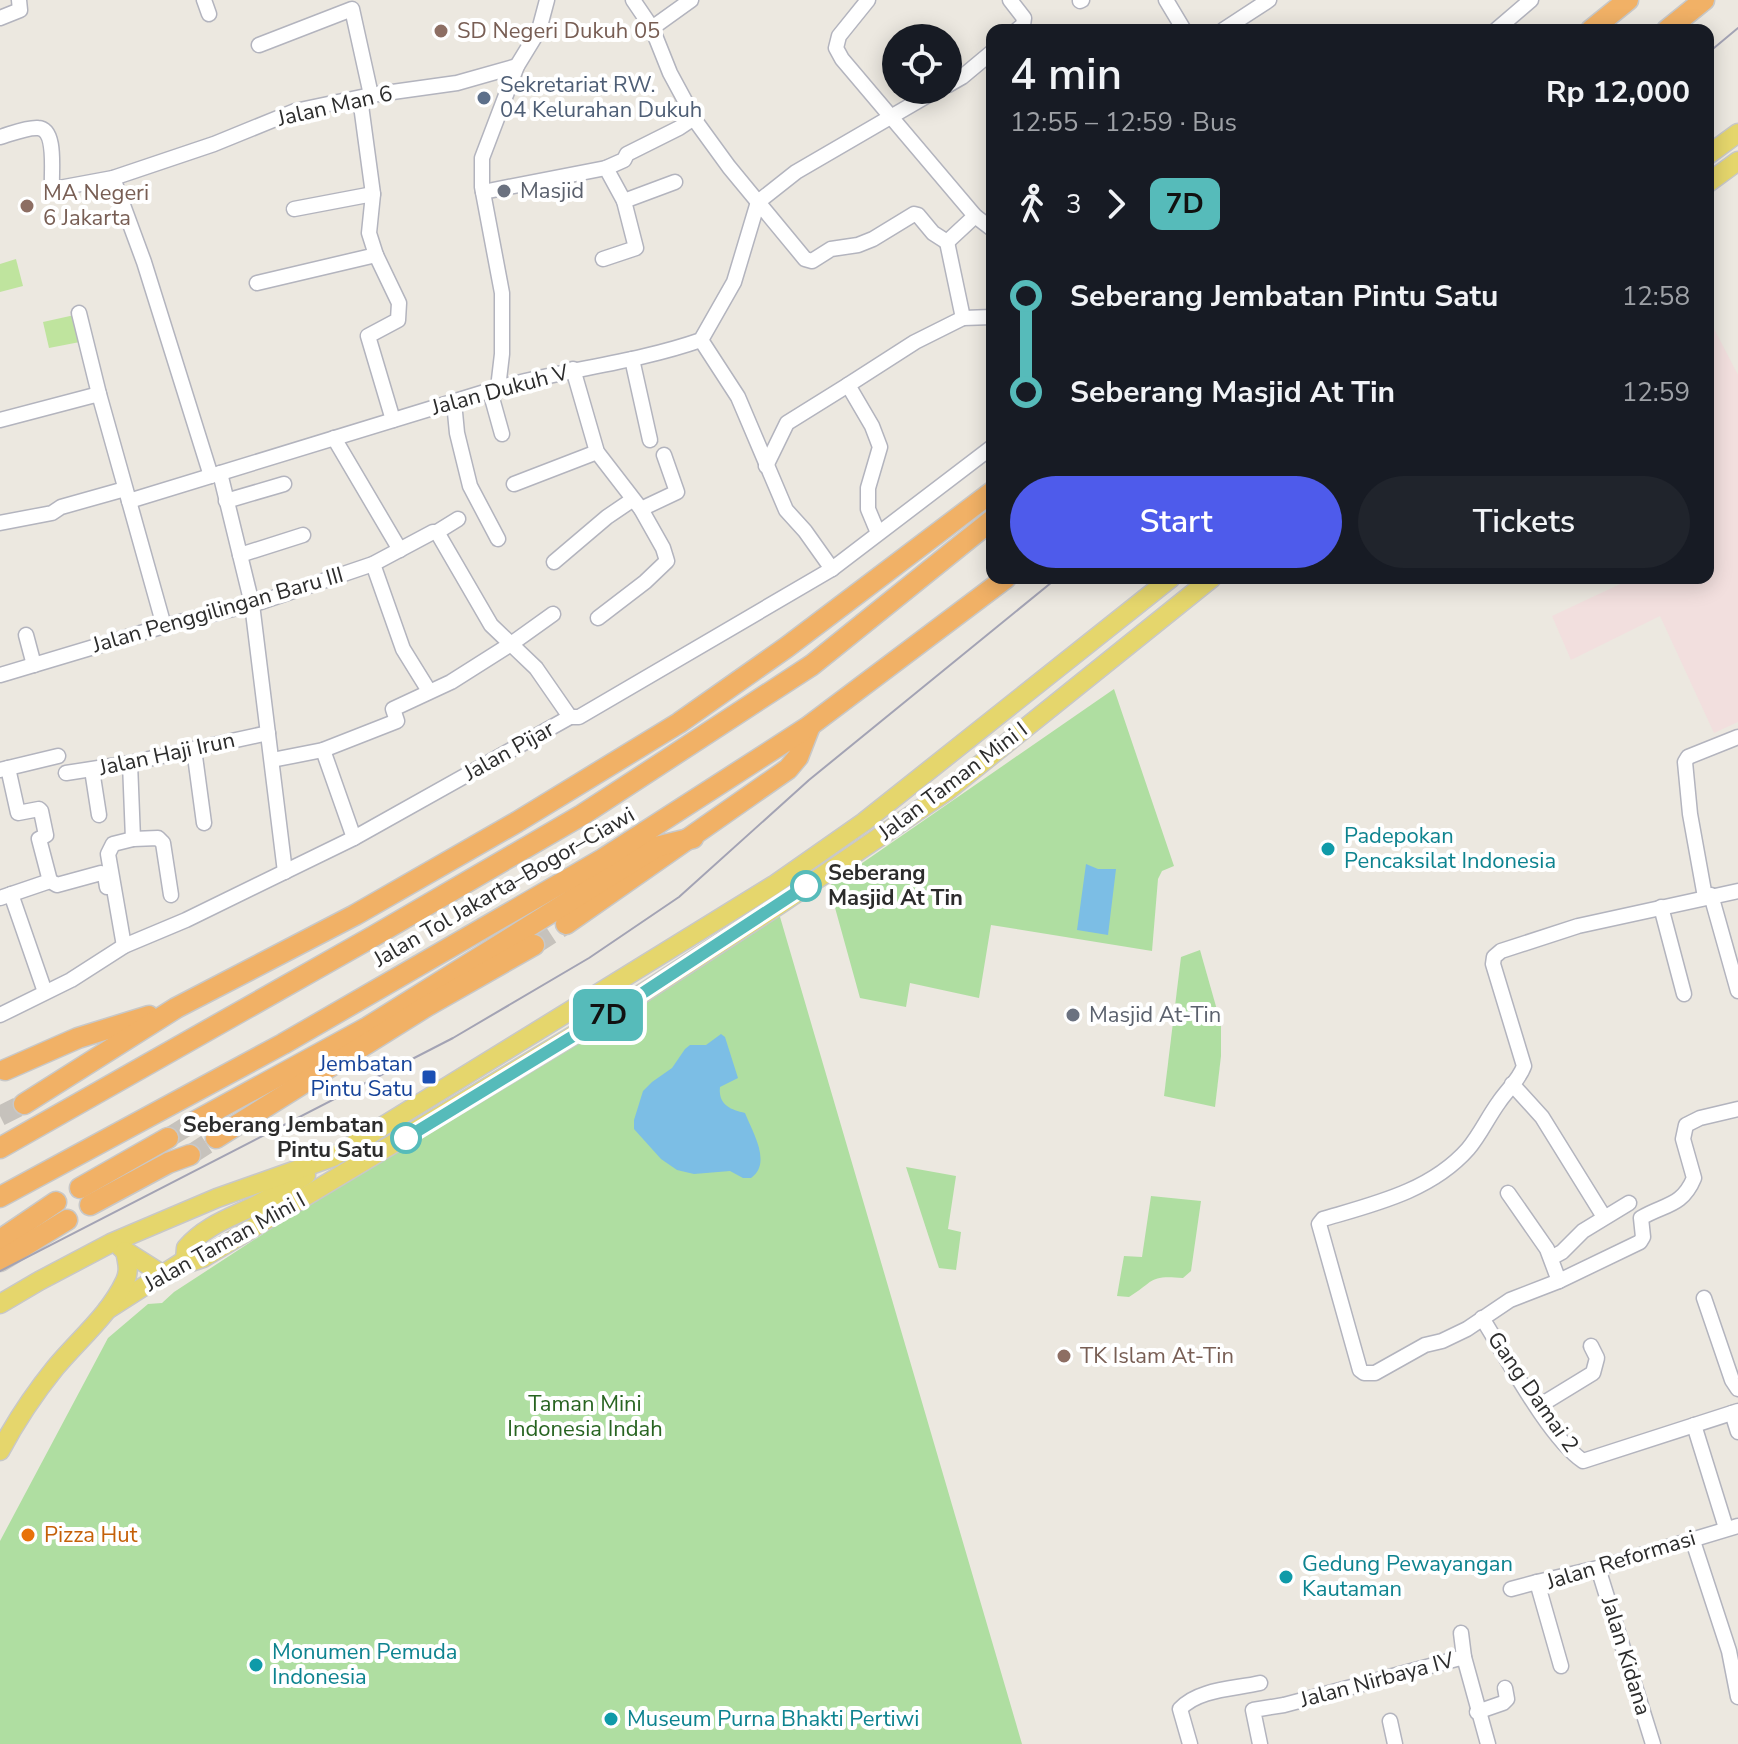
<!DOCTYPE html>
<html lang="en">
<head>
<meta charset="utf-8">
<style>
  :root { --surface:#171b24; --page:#20242c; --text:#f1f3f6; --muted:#9ea1a6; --accent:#4e5beb }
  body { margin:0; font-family:"Nunito Sans",sans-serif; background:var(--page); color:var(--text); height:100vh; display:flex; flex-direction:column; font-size:30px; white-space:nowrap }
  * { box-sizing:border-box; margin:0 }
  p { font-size:26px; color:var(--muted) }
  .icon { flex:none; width:44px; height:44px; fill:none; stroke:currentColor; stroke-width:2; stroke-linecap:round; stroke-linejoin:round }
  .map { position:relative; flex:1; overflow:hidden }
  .drawer { position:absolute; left:986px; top:24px; width:728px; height:560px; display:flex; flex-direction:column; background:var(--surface); border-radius:16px; box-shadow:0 4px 20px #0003 }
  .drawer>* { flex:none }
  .badge { padding:0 16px; border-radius:12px; font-size:28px; line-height:52px }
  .tools { position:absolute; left:882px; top:24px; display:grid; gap:16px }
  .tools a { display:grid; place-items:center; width:80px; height:80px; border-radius:50%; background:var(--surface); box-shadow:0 4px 20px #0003; font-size:40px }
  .map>.badge { position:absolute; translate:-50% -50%; box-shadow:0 0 0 4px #fff }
  .legs { display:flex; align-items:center; gap:12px; height:88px; padding:0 24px; font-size:26px }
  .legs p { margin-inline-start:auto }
  .overview { display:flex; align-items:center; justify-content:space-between; height:136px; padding:0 24px }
  h1 { font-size:44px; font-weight:600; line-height:60px }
  .cta { display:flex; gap:16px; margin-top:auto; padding:16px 24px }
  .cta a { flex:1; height:92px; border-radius:48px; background:var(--accent); color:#fff; font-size:32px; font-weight:600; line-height:92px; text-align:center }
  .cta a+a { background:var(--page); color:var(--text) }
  ul { padding:0 24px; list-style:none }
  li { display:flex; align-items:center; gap:28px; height:96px; font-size:30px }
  li i { display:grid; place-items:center; width:12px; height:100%; margin:0 10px; background:currentColor }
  li i::after { content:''; width:20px; height:20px; margin:-10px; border:6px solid; border-radius:50%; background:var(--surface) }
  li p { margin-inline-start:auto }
  li:first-child i { background:linear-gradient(#0000 50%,currentColor 0) }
  li:last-child i { background:linear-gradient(currentColor 50%,#0000 0) }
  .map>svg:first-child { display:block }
  .medical { fill:#f2dfde }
  .green { fill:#afdea1 }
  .pitch { fill:#bfe49e }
  .water { fill:#7cbee5 }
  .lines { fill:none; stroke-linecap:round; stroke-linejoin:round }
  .highway-tunnel { stroke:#c6c2bc; stroke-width:20; stroke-dasharray:20 10; stroke-linecap:butt }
  .minor-casing { stroke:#b3b4be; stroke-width:17 }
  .major-casing { stroke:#c8c8c8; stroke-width:21 }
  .highway-casing { stroke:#c8c8c8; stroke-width:23 }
  .minor { stroke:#fff; stroke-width:14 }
  .major { stroke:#e5d66c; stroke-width:18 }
  .highway { stroke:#f1b166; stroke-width:20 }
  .tram { stroke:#a3a3b4; stroke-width:2 }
  .line-1-casing { stroke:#fff; stroke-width:18 }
  .line-1 { stroke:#56bbba; stroke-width:12 }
  .education-dot { fill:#8d6e63; stroke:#fff; stroke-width:3 }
  .service-dot { fill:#5c6f8a; stroke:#fff; stroke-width:3 }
  .worship-dot { fill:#6b7280; stroke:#fff; stroke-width:3 }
  .culture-dot { fill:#0f9aa8; stroke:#fff; stroke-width:3 }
  .stop-1-dot { fill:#fff; stroke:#56bbba; stroke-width:4 }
  .transit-dot { fill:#1a4fb4; stroke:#fff; stroke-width:3 }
  .food-dot { fill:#e8710a; stroke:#fff; stroke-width:3 }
  .labels { text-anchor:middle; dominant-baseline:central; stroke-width:8; stroke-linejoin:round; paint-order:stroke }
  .education-label { font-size:22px; fill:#785e54; stroke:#fff; text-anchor:start }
  .service-label { font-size:22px; fill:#4e5e75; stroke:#fff; text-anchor:start }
  .street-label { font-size:22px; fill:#2c2c2c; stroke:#fff }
  .worship-label { font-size:22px; fill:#5b616d; stroke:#fff; text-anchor:start }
  .culture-label { font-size:22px; fill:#0d838f; stroke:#fff; text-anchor:start }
  .stop-label { font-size:22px; font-weight:bold; fill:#2c2c2c; stroke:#fff; text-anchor:start }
  .transit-label { font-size:22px; fill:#164399; stroke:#fff; text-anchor:end }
  .park-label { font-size:22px; fill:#286421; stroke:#fff }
  .food-label { font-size:22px; fill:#c56008; stroke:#fff; text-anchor:start }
</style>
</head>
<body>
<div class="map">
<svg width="1738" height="1744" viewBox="0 0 1738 1744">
  <rect width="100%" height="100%" fill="#ece8e0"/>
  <polygon class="medical" points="1708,317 1738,375 1738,722 1714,733 1660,616 1571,660 1552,616 1633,578 1708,578"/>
  <g class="green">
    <polygon points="1114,689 1174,866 1162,871 1158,879 1152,951 991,925 979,998 910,983 906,1007 860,998 829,886"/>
    <polygon points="778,910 1022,1744 0,1744 0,1541 108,1338 148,1304 162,1303 174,1292 326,1193"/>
    <polygon points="1200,950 1221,1024 1221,1056 1215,1107 1164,1096 1181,957"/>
    <polygon points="906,1167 956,1176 948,1229 961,1232 956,1270 939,1268"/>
    <path d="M1151,1196L1201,1201L1191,1271L1183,1278C1148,1275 1155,1281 1129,1297L1117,1296L1124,1256L1142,1257Z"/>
  </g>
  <g class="pitch">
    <polygon points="16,259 23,286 0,292 0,264"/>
    <polygon points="79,314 85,341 49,348 43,322"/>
  </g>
  <g class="water">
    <polygon points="1086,864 1098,869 1116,869 1108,935 1077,930"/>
    <path d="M721,1034L725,1037L738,1078L720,1087C718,1104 730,1110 745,1113C753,1133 772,1163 751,1178H743L730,1171L694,1174L677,1170L661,1159L634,1129V1120L643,1091L652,1082L672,1068L685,1049L690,1045H706Z"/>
  </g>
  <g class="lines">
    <g class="highway-tunnel">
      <polyline points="534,945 566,924"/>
      <polyline points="0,1116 24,1104"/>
      <polyline points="168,1138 194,1122"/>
      <polyline points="190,1155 216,1138"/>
    </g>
    <g class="minor-casing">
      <g id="minor">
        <polyline points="204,0 209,14"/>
        <polyline points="633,0 652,28 670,73 697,123 729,167 805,259 812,261 831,249 858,245 873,239 914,214 918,215 933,233 947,242"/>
        <polyline points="868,0 839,36 836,48 842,59 975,216 992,229"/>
        <polyline points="1010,0 1024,18 1023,25 1017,30"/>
        <polyline points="1166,0 1184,30"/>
        <polyline points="1080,1 1082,0"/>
        <polyline points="0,18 20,10 19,0"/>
        <polyline points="652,28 691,0"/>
        <polyline points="1223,30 1269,0"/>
        <polyline points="1496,30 1531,0"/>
        <polyline points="259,45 352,9 371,95"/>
        <polyline points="948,85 962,77 992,52"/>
        <path d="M0,137C11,134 27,127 38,128C57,129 51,171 52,185L59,188L113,178L214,144L295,111L371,95L457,83L517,66"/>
        <polyline points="606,168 624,160 627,154 679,128 694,118"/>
        <polyline points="113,178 144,262 211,476"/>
        <polyline points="483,192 606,168 624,201 675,182"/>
        <polyline points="294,209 373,194"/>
        <polyline points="947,242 975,216"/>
        <polyline points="376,255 399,303 398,320 368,336 393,420"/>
        <polyline points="603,259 636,248 624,201"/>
        <polyline points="257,283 376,255 369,233 373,194 360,98"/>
        <polyline points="79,313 99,394"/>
        <polyline points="963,318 992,317"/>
        <polyline points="701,340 738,397 786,510 805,531 832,569"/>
        <polyline points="632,359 650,440"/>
        <polyline points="573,369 597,452 641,509 663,548 667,561 645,582 598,618"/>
        <polyline points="498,388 502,354 502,293 482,187 482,158 517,66 539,30 547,0"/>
        <polyline points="490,391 502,434"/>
        <polyline points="454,402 457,433 470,486 498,539"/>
        <polyline points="0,420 99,394 129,501"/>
        <polyline points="334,438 400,550"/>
        <polyline points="766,466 787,423 848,385"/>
        <polyline points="220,473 252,604 285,872"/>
        <polyline points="514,484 597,452"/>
        <polyline points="226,501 284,484"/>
        <polyline points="641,509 677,492 664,455"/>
        <polyline points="0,523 52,513 61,507 125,489"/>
        <polyline points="437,532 491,625 536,668 570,717"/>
        <polyline points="878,533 868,509 868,488 880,447 872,426 848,385 915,342 963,318 947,242"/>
        <polyline points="240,555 303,535"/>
        <polyline points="554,562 607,517 632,500"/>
        <polyline points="373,564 403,649 429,691"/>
        <path d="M164,626L129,501L498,388C566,369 635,363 701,340L734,282L758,202L796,172L937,90"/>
        <polyline points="26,635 34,665"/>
        <polyline points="0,675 164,626 261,602 373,564 433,532 437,532 458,519"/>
        <polyline points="194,749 204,823"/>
        <polyline points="323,750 354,838"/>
        <polyline points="272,760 323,750 397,721 393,709 451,682 511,644 553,614"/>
        <polyline points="130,763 133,839"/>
        <polyline points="8,768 18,813 39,809 41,811 46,835 39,839 50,881"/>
        <polyline points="0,770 58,756"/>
        <polyline points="92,770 99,815"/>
        <polyline points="66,773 130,763 268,733"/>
        <path d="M1738,891L1578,926L1501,951L1494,957L1493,964L1524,1066C1519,1080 1507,1090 1499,1102C1488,1117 1480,1135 1468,1149C1431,1191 1374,1204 1323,1219L1319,1224L1360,1370L1364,1373H1375L1425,1345L1442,1341L1467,1329L1510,1300L1559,1281L1640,1242L1643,1237L1641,1218C1664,1204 1682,1207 1694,1178L1683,1139L1686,1125L1700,1118L1738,1109"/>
        <polyline points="11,894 45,992"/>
        <polyline points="1711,895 1738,991"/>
        <polyline points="1705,897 1690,814 1685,762 1688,757 1738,737"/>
        <polyline points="0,898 50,881 57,885 101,873 105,875 107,887"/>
        <polyline points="1661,907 1684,994"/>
        <polyline points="124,946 108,854 113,844 133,839 158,838 163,843 171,895"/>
        <polyline points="0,1015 71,980 124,946 186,920 354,838 570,717 579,717 832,569 992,447"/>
        <polyline points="1512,1084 1542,1117 1604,1217"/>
        <polyline points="1508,1193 1547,1249 1559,1281"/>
        <polyline points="1551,1258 1562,1252 1583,1231 1629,1203"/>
        <polyline points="1704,1298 1732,1380 1738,1389"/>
        <path d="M1482,1318C1506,1356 1549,1438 1583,1461L1738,1411"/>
        <polyline points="1539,1406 1593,1373 1597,1358 1591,1346"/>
        <polyline points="1732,1413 1738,1432"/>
        <polyline points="1694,1425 1726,1528"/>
        <polyline points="1692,1538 1729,1651 1738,1697"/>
        <polyline points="1598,1568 1653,1744"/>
        <polyline points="1511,1589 1537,1582"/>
        <polyline points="1461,1633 1464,1657"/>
        <polyline points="1561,1666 1537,1582 1598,1568 1738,1526"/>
        <polyline points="1477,1712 1503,1703 1507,1699 1505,1688"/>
        <polyline points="1390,1721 1395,1744"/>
        <path d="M1190,1744L1180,1709C1198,1689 1234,1689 1260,1683"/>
        <polyline points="1260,1744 1253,1710 1284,1705 1464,1657 1488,1744"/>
      </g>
    </g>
    <g class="major-casing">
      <g id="major">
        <polyline points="1708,155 1738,133"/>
        <polyline points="1708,183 1738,161"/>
        <polyline points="121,1248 162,1274"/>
        <path d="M185,1260L186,1248C206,1224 236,1216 262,1202C277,1194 291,1184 306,1175"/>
        <polyline points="0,1304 39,1281 111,1243 217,1198 333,1157 774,885 864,822 1171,578"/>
        <polyline points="107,1310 185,1260 191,1262 203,1258 629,1002 782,903 947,791 1212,578"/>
        <path d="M0,1451C16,1421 34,1394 55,1368C79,1339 109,1315 125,1281C130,1271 127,1261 125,1251"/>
      </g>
    </g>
    <g class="highway-casing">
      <g id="highway">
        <polyline points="1591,30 1628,0"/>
        <polyline points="1667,30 1704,0"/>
        <polyline points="566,924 788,769 798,757 810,726"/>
        <polyline points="5,1070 78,1038 149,1016"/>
        <polyline points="24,1104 176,1008 355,915 517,822 679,723 787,647 992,492"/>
        <polyline points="194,1122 368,1027 656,847 693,838"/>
        <polyline points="216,1138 427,1006 534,945"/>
        <polyline points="0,1148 374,936 582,815 812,665 992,520"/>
        <polyline points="80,1188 168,1138"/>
        <polyline points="0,1197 283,1044 603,859 808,727 1006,578"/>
        <polyline points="90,1205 168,1163 190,1155"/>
        <polyline points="0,1240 56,1202"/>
        <polyline points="0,1261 67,1220"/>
      </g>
    </g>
    <use href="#minor" class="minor"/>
    <use href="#major" class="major"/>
    <use href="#highway" class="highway"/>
    <g class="tram">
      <polyline points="1708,53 1738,28"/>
      <polyline points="0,1271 453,1038 589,958 679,897 809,780 1057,578"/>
    </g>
  </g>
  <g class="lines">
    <g class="line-1-casing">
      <polyline id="line-1" points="406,1138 629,1002 806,886"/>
    </g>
    <use href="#line-1" class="line-1"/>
  </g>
  <g class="education-dot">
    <circle cx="441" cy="31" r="8"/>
    <circle cx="27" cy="206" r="8"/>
    <circle cx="1064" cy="1356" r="8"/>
  </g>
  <circle class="service-dot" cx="484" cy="98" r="8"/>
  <g class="worship-dot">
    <circle cx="504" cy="191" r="8"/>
    <circle cx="1073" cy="1015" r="8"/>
  </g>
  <g class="culture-dot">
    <circle cx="1328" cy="849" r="8"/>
    <circle cx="1286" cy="1577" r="8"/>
    <circle cx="256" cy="1665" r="8"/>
    <circle cx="611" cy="1719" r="8"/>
  </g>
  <g class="stop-1-dot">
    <circle cx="806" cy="886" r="14"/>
    <circle cx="406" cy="1138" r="14"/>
  </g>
  <rect class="transit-dot" x="421" y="1069" width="16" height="16" rx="4"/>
  <circle class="food-dot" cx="28" cy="1535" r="8"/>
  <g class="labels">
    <g class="education-label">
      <text x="457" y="31">SD Negeri Dukuh 05</text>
      <text x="43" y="193">MA Negeri<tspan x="43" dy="25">6 Jakarta</tspan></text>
      <text x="1080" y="1356">TK Islam At-Tin</text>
    </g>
    <g class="service-label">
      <text x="500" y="85">Sekretariat RW.<tspan x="500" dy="25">04 Kelurahan Dukuh</tspan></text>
    </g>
    <g class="street-label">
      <text transform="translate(335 106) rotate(-13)">Jalan Man 6</text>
      <text transform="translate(500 390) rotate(-15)">Jalan Dukuh V</text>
      <text transform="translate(218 610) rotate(-16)">Jalan Penggilingan Baru III</text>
      <text transform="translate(509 751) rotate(-29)">Jalan Pijar</text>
      <text transform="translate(167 754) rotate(-12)">Jalan Haji Irun</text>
      <text transform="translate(953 781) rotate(-37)">Jalan Taman Mini I</text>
      <text transform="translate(504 887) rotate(-30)">Jalan Tol Jakarta–Bogor–Ciawi</text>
      <text transform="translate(225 1242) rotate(-29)">Jalan Taman Mini I</text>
      <text transform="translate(1533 1392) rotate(55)">Gang Damai 2</text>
      <text transform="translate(1621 1560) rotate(-17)">Jalan Reformasi</text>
      <text transform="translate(1626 1656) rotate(73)">Jalan Kidana</text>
      <text transform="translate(1377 1680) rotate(-15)">Jalan Nirbaya IV</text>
    </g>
    <g class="worship-label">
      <text x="520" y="191">Masjid</text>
      <text x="1089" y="1015">Masjid At-Tin</text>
    </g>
    <g class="culture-label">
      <text x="1344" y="836">Padepokan<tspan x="1344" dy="25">Pencaksilat Indonesia</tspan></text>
      <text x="1302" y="1564">Gedung Pewayangan<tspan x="1302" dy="25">Kautaman</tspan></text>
      <text x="272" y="1652">Monumen Pemuda<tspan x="272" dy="25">Indonesia</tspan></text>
      <text x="627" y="1719">Museum Purna Bhakti Pertiwi</text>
    </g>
    <g class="stop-label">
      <text x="828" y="873">Seberang<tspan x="828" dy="25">Masjid At Tin</tspan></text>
      <text x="384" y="1125" text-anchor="end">Seberang Jembatan<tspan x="384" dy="25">Pintu Satu</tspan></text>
    </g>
    <g class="transit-label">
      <text x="413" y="1064">Jembatan<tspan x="413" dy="25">Pintu Satu</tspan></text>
    </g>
    <g class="park-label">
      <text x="585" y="1404">Taman Mini<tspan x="585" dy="25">Indonesia Indah</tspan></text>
    </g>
    <g class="food-label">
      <text x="44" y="1535">Pizza Hut</text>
    </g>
  </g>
</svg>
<div class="tools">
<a><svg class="icon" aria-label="locate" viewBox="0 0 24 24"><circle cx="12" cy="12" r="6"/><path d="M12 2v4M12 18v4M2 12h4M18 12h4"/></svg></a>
</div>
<b class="badge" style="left:608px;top:1015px;background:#56bbba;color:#111">7D</b>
<section class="drawer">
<div class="overview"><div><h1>4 min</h1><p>12:55 – 12:59 · Bus</p></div><b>Rp 12,000</b></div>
<div class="legs"><svg class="icon" aria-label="walk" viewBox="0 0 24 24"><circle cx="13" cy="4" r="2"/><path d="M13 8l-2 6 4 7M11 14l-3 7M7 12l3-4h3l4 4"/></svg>3<svg class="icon" aria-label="forward" viewBox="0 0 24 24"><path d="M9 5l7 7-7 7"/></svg><b class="badge" style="background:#56bbba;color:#111">7D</b></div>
<ul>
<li><i style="color:#56bbba"></i><b>Seberang Jembatan Pintu Satu</b><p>12:58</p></li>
<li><i style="color:#56bbba"></i><b>Seberang Masjid At Tin</b><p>12:59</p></li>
</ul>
<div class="cta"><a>Start</a><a>Tickets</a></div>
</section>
</div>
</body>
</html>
